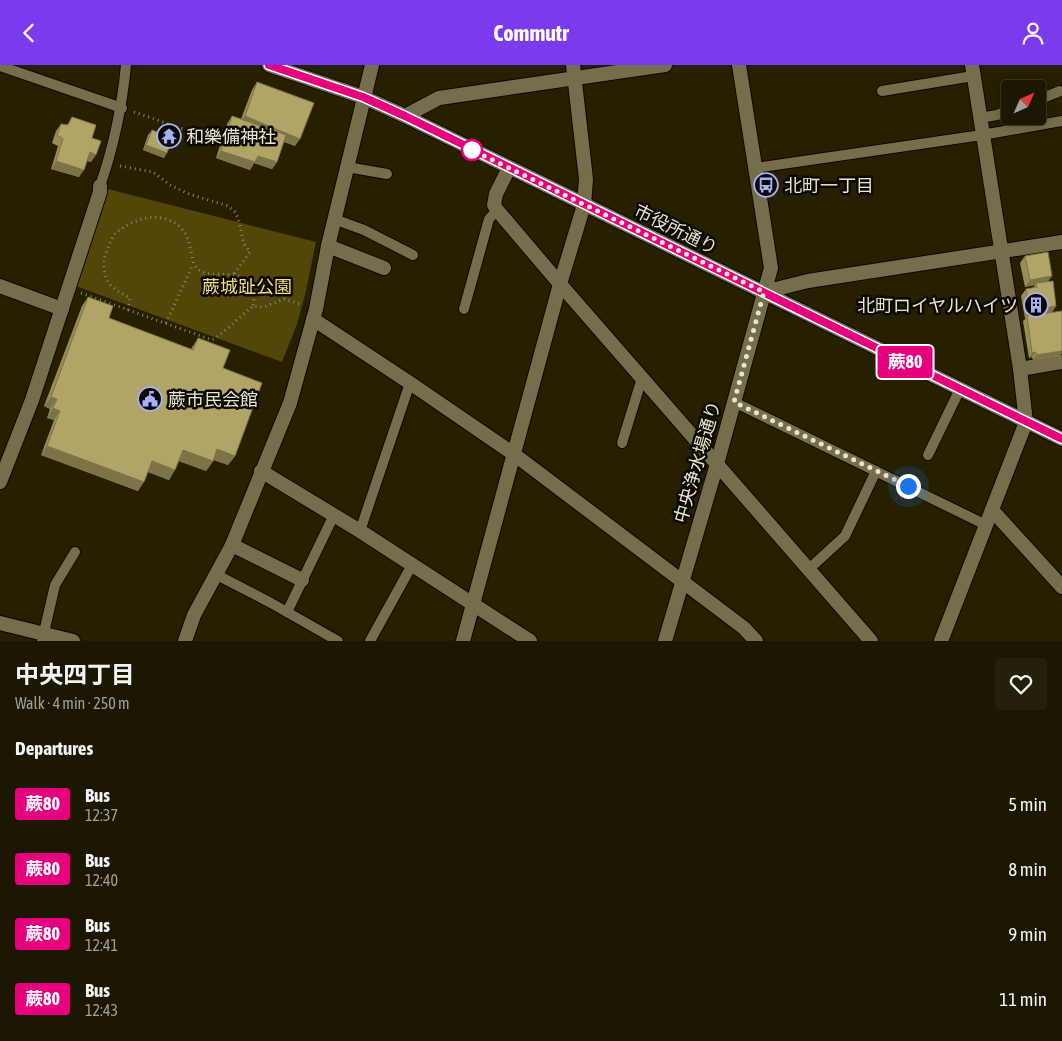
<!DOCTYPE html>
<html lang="en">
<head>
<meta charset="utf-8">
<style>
  :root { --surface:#1c1700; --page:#25200a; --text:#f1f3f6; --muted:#a09f99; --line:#3a3622; --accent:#7c3aed }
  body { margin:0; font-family:"Asap Condensed","Noto Sans JP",sans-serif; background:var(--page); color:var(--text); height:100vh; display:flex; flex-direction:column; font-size:19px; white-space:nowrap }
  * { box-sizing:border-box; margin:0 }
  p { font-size:16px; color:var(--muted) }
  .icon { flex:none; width:28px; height:28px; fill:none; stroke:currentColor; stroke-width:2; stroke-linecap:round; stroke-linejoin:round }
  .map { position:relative; height:576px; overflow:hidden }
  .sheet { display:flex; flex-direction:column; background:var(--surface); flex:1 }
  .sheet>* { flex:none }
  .badge { padding:0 10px; border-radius:4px; font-size:18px; line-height:32px }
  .needle { width:32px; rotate:45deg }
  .controls { position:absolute; left:1001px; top:15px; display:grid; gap:10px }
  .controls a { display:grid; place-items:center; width:45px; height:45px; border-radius:5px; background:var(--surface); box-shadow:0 2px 12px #0003,0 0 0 1px var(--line); font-size:25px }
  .you { position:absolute; width:25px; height:25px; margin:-12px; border:4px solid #fff; border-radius:50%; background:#1a73e8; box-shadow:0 0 0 8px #1a73e833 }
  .map>.badge { position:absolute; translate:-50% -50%; box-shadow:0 0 0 2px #fff }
  h2 { padding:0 15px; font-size:19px; line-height:45px }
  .round { display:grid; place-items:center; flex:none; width:52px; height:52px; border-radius:5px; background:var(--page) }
  .head { display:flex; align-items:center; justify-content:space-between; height:85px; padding:0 15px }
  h1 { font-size:24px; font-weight:700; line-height:38px }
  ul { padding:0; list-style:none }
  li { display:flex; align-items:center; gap:15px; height:65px; padding:0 15px }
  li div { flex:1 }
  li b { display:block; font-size:19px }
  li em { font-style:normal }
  li .badge { min-width:55px; font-weight:700; text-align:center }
  header { display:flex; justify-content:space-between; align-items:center; height:65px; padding:0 15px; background:var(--accent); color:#fff; font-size:22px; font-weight:700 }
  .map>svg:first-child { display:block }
  .green { fill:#524609 }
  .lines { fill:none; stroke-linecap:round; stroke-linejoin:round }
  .service-casing { stroke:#0e0900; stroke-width:12 }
  .minor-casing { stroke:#0e0900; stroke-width:16 }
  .tertiary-casing { stroke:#0e0900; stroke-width:16 }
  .secondary-casing { stroke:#0e0900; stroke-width:16 }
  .path { stroke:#8b866d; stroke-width:3; stroke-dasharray:1 4; stroke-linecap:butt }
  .service { stroke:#756e4c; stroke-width:10 }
  .minor { stroke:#756e4c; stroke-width:14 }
  .tertiary { stroke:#756e4c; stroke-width:14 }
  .secondary { stroke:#756e4c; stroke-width:14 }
  .wall { fill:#988d58 }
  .shaded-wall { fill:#7c7347 }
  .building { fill:#b1a466; stroke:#7c7347 }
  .line-casing { stroke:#fff; stroke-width:11 }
  .line { stroke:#e6007e; stroke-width:8 }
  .walk { stroke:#e8e4d1; stroke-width:5; stroke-dasharray:0 9 }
  .stop-dot { fill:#fff; stroke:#e6007e; stroke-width:2.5 }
  .labels { text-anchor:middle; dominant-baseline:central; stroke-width:5; stroke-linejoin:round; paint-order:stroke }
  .poi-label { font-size:18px; fill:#e8e4d1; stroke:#0c0901; text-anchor:start }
  .street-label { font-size:18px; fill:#e8e4d1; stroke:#0c0901 }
  .park-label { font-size:18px; fill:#f2de84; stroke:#0c0901 }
</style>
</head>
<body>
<header><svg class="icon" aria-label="back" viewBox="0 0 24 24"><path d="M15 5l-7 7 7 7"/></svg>Commutr<svg class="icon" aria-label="person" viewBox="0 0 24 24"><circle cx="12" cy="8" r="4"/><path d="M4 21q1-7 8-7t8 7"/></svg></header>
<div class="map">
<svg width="1062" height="576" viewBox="0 0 1062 576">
  <rect width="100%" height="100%" fill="#261f00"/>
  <polygon class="green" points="104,123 316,177 305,230 297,259 282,297 73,220"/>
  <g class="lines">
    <g class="service-casing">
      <g id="service">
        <polyline points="0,1 122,43"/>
        <polyline points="882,26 973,11"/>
        <polyline points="1038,35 1060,26"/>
        <polyline points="980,53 997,50 1010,45"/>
        <polyline points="347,102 387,109"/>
        <polyline points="755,103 982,70 1062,56"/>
        <path d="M100,121C114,81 122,42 126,0"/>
        <polyline points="334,154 364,165 413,190"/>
        <polyline points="464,244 489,154 497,145"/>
        <polyline points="734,337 986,460"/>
        <polyline points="622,378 642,313"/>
        <polyline points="928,390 960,324"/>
        <polyline points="360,466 410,318"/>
        <polyline points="809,504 845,471 876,406"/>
        <polyline points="217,510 271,538 338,576"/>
        <polyline points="287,547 334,450"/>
        <polyline points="42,576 55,520 75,487"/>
        <polyline points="370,576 412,500"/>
      </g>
    </g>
    <g class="minor-casing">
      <g id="minor">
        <polyline points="405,51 439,33 665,0"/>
        <polyline points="509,103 496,129 494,140 497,145 560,219 871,576"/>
        <polyline points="328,181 384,203"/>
        <polyline points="0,221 62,244"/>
        <polyline points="764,227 808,216 1062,177"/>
        <polyline points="313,254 410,318 515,390 744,563 756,576"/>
        <polyline points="1020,304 1062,297"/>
        <polyline points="261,406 360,466 530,576"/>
        <polyline points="0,417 32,335 100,127 100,121"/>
        <polyline points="992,445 1062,522"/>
        <polyline points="232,480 302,515"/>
        <polyline points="0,558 73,576"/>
        <polyline points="185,576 194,550 232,480 290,338 316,244 328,181 372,0"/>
        <polyline points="463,576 560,219 584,140 586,114 573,0"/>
        <polyline points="941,576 1026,357 1020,304 972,0"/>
      </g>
    </g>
    <g class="tertiary-casing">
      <polyline id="tertiary" points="665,576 717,399 771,203 739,0"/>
    </g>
    <g class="secondary-casing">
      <polyline id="secondary" points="269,0 363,32 405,51 1062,374"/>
    </g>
    <g class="path">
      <polyline points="134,47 217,76"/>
      <polyline points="120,101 153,107 170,120 189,129 228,141 235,147 238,153 244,179 250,187 234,209"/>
      <path d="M81,228L212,275C227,266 239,252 253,241L264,242L284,234L303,240"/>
      <path d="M128,245L130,233C123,229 114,225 109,218C100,203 104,192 110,178C112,174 113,170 116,168C130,156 151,148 169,155C198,167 186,197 199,205C214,215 237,202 249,219C253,226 255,233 253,241"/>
      <polyline points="166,258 193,199"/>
    </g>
    <use href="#service" class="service"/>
    <use href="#minor" class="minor"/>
    <use href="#tertiary" class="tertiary"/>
    <use href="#secondary" class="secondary"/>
  </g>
  <g class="wall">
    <polygon points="257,17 295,81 284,77 277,97 272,104 254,98 250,105 216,93 227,59 232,51 241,54 252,25"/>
    <polygon points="72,52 92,73 91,97 87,96 79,112 51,104 58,81 52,78 56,66 61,59 67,60"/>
    <polygon points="152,65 164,93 143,85 148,70"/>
    <polygon points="1025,191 1048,216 1056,241 1052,247 1060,291 1033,295 1032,292 1029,293 1023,256 1026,253 1025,253 1021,231 1026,224 1033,223 1035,220 1025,222 1020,198"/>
    <polygon points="88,232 109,253 191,284 198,273 223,303 235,391 228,400 214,395 206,406 179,396 169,415 148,407 138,426 41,390 54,355 47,353 50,344 44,341 82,241"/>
  </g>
  <g class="shaded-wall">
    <polygon points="245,51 300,74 295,81 240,58"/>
    <polygon points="146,80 167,88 164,93 143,85"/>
    <polygon points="221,86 258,91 277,97 272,104 254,98 250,105 216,93"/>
    <polygon points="90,87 96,90 91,97 85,95"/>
    <polygon points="56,96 84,105 79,112 51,104"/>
    <polygon points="1052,211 1047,218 1036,218 1035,220 1025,222 1030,215"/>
    <polygon points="1056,241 1051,249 1027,251 1025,253 1030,246"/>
    <polygon points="1062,286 1062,288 1060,291 1033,295 1036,290"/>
    <polygon points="1036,287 1032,292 1029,293 1032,288"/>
    <polygon points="51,332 57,334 50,344 44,341"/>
    <polygon points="53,343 60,346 54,355 47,353"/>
    <polygon points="47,381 144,417 138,426 41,390"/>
    <polygon points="217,384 235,391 228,400 211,394"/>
    <polygon points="183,385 213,396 206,406 176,395"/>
    <polygon points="152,396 175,405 169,415 145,406"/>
  </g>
  <g class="building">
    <polygon points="257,17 314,38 300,74 245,51"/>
    <polygon points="232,51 286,70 277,97 258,91 255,97 221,86"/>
    <polygon points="72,52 96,60 92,73 101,76 96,90 90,87 84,105 56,96 63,74 57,70 61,59 68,60"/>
    <polygon points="152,65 172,73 167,88 146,80"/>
    <polygon points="1048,187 1052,211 1030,215 1025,191"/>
    <polygon points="1053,216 1056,241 1030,246 1026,224 1037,222 1036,218"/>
    <polygon points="88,232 113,241 109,253 193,285 198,273 230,285 223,303 262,318 235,391 217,384 213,396 183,385 175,405 152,396 144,417 47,381 60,346 53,343 57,334 51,332"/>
    <polygon points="1062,246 1062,286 1036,290 1036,287 1032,288 1027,251"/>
  </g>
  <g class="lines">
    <g class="line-casing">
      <polyline id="line" points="269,0 363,32 405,51 1062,374"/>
    </g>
    <use href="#line" class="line"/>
    <polyline class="walk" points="472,85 466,82 764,227 734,337 908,421"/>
  </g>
  <defs>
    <g id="temple-ring" transform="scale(1.25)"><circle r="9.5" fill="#0c0901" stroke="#a6b1fc" stroke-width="1.5"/><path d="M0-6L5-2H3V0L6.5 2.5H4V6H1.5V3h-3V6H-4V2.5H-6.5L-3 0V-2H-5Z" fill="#a6b1fc"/></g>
    <g id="bus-ring" transform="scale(1.25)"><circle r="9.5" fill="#0c0901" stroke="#a6b1fc" stroke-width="1.5"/><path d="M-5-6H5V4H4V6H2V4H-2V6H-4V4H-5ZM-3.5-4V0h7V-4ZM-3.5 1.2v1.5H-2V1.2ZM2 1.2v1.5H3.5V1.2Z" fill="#a6b1fc"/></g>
    <g id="building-ring" transform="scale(1.25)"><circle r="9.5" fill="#0c0901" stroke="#a6b1fc" stroke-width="1.5"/><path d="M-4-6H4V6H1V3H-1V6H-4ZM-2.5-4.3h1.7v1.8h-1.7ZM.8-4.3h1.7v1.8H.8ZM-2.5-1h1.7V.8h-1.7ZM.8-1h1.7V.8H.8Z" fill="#a6b1fc"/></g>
    <g id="civic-ring" transform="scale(1.25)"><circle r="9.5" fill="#0c0901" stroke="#a6b1fc" stroke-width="1.5"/><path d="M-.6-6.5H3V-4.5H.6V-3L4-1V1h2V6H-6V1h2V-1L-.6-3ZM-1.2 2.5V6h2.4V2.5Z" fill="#a6b1fc"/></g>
  </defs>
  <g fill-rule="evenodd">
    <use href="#temple-ring" x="169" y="71"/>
    <use href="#bus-ring" x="766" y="120"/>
    <use href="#building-ring" x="1036" y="240"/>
    <use href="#civic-ring" x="150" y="334"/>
  </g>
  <circle class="stop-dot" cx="472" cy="85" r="10"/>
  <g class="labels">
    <g class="poi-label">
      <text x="186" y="71">和樂備神社</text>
      <text x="784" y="120">北町一丁目</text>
      <text x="1018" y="240" text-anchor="end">北町ロイヤルハイツ</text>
      <text x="168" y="334">蕨市民会館</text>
    </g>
    <g class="street-label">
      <text transform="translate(676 164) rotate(26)">市役所通り</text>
      <text transform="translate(697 397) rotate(-74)">中央浄水場通り</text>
    </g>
    <g class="park-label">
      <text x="247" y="221">蕨城趾公園</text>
    </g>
  </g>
</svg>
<div class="controls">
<a><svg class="needle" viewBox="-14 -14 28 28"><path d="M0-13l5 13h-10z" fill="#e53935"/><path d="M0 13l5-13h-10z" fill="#a09f99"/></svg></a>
</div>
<div class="you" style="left:908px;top:421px"></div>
<b class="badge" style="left:905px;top:297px;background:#e6007e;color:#fff">蕨80</b>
</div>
<section class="sheet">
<div class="head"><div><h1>中央四丁目</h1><p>Walk · 4 min · 250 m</p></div><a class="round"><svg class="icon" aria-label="heart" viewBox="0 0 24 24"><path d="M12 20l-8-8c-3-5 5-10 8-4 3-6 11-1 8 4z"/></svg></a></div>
<h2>Departures</h2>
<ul>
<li><span class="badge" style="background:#e6007e;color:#fff">蕨80</span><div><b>Bus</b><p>12:37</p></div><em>5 min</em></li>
<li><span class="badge" style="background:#e6007e;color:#fff">蕨80</span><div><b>Bus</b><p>12:40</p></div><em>8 min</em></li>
<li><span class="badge" style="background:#e6007e;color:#fff">蕨80</span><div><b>Bus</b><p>12:41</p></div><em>9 min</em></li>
<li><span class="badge" style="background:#e6007e;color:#fff">蕨80</span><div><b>Bus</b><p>12:43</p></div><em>11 min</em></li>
</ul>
</section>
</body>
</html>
